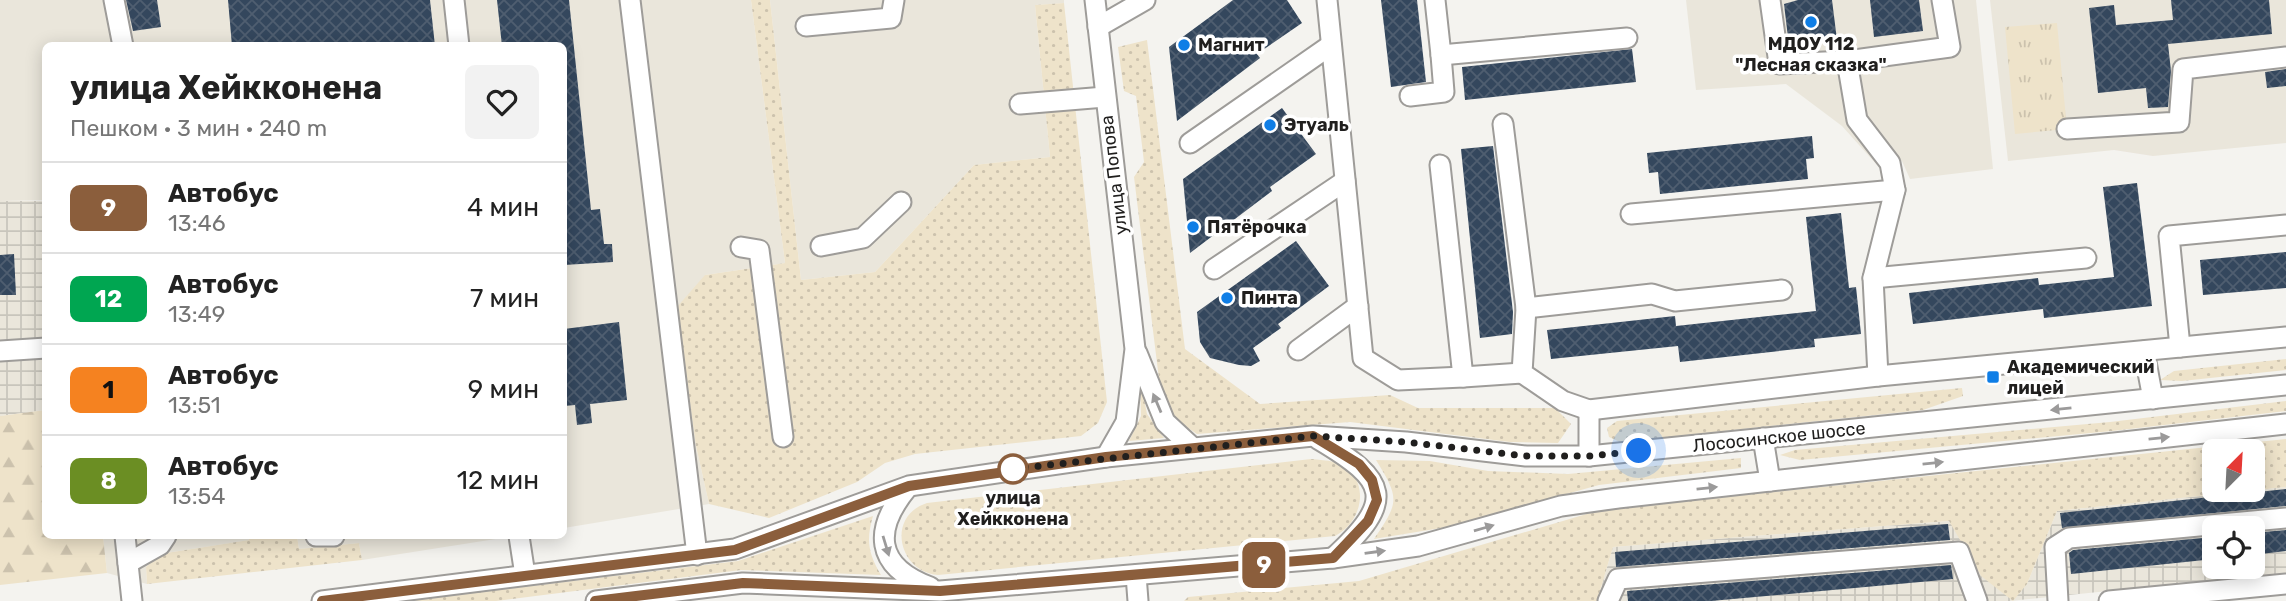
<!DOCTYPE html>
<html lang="ru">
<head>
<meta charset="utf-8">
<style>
  :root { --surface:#fff; --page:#f2f2f2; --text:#222; --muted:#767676; --line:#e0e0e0 }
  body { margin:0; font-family:Rubik,sans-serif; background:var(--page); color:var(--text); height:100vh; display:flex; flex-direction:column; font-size:26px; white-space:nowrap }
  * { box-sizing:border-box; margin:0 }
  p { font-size:23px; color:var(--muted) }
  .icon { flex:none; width:38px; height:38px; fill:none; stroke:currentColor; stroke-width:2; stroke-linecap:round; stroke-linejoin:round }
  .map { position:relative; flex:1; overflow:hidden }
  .sheet { position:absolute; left:42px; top:42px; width:525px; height:497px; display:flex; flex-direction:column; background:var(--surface); border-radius:10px; box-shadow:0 4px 18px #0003 }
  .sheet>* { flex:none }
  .badge { padding:0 14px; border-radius:10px; font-size:24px; line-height:46px }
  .needle { width:46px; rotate:24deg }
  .tools { position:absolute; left:2202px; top:439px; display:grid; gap:14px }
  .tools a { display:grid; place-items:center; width:63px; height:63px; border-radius:10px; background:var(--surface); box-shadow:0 4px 18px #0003; font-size:35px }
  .you { position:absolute; width:35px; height:35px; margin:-18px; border:5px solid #fff; border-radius:50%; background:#1a73e8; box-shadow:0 0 0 10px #1a73e833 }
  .map>.badge { position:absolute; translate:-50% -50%; box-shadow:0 0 0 4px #fff }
  .round { display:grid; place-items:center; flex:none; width:74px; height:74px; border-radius:10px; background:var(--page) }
  .head { display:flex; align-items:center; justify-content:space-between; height:119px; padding:0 28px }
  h1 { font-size:33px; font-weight:700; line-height:52px }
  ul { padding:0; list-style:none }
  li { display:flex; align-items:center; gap:21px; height:91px; padding:0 28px; border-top:2px solid var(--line) }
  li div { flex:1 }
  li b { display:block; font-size:26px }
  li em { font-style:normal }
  li .badge { min-width:77px; font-weight:700; text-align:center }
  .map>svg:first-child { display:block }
  .built { fill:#eae6db }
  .industrial { fill:url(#industrial-grid); fill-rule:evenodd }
  .grass { fill:url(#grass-dots); fill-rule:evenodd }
  .forest { fill:url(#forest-firs) }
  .park { fill:url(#park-tufts) }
  .building { fill:url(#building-cross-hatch) }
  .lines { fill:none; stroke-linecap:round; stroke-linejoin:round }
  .minor-casing { stroke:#9e9c99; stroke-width:23 }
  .minor { stroke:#fff; stroke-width:19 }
  .oneway { fill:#9b9a9a }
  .line-casing { stroke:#fff; stroke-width:16 }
  .line { stroke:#8b5e3c; stroke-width:10 }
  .walk { stroke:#201f1e; stroke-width:7; stroke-dasharray:0 12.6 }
  .poi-dot { fill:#0f7ee6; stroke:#fff; stroke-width:2.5 }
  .stop-dot { fill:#fff; stroke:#8b5e3c; stroke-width:3.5 }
  .labels { text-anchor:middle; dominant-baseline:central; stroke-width:7; stroke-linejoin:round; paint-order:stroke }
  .poi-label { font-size:18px; font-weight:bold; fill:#201f1e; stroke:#fff; text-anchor:start }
  .street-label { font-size:18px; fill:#201f1e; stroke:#fff }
  .stop-label { font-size:18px; font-weight:bold; fill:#201f1e; stroke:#fff }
</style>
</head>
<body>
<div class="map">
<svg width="2286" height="601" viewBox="0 0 2286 601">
  <defs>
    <pattern id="industrial-grid" width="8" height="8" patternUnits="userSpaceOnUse" patternTransform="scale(1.75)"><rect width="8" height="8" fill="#eae6db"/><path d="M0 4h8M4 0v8" fill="none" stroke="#c8c5bc"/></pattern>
    <pattern id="grass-dots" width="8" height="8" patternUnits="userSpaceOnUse" patternTransform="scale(1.75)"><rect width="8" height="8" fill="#eee3ca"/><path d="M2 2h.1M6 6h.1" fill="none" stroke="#ccc2ad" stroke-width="1.8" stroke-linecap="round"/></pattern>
    <pattern id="forest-firs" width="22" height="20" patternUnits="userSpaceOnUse" patternTransform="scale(1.75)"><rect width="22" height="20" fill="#eee3ca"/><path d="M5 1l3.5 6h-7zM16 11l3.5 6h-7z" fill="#ccc2ad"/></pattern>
    <pattern id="park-tufts" width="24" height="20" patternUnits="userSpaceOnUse" patternTransform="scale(1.75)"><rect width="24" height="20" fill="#eee3ca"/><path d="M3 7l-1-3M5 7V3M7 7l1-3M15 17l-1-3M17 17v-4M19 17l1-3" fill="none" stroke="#ccc2ad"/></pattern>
    <pattern id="building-cross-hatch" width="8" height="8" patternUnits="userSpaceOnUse" patternTransform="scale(1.75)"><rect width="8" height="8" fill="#34475d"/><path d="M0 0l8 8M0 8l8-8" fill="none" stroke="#4f5e70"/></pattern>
  </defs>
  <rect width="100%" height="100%" fill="#f4f3ef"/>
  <g class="built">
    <polygon points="0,0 751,0 785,263 705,275 696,446 709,504 564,528 564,46 46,46 45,200 0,201"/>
    <polygon points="770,0 1064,0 1064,3 1035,5 1050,157 974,165 875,272 801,280"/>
    <polygon points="1686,0 1976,0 1993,169 1910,179 1902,161 1877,165 1842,126 1786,84 1696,90"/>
    <polygon points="1990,0 2286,0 2286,143 2153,156 2114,150 2008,161"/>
    <polygon points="103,536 249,536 250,540 160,554 146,567 147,584 107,573"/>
    <polygon points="297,536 515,536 362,560 359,543 299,549"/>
  </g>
  <g class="industrial">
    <polygon points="0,201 46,201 45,410 0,416"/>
    <path d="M2286,487V573L2010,601H1597L1613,547L1950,521L1981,576L2027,584L2057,511ZM2214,528H2252V567H2214Z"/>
  </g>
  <g class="grass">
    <polygon points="751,0 770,0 801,280 875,272 974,165 1050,157 1035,5 1064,3 1107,402 1098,423 1081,436 915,454 885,463 857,482 769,518 709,504 696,446 677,307 705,275 785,263"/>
    <polygon points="1147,40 1185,349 1260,404 1390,395 1418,408 1555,408 1571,424 1558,443 1510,442 1350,422 1197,434 1172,417 1159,379 1134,177 1144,162 1136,96 1124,91 1118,47"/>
    <polygon points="2286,359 2286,370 2182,381 2160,380 2174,371"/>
    <polygon points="1140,378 1147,414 1164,438 1129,441 1141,416"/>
    <polygon points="1962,388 1963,396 1923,410 1620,442 1609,437 1607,428 1617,421"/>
    <polygon points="2286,401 2286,411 2112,431 1800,460 1780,455 1795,450 2110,422"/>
    <path d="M2286,439V487L2057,511L2027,584L2013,601L1981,576L1949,521L1613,547L1597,601H1184L1188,597L1359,581L1600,510ZM2214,452H2252V490H2214Z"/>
    <path d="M1741,458V468L1599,485L1447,527L1374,539C1399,502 1400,499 1376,460L1430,461L1488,471L1568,474Z"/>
    <path d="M1311,459C1319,460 1327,460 1334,462C1372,474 1365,521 1335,536L938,575C898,572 886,516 927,503Z"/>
    <path d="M873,516C866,540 868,553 881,575L741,570L496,601H407L738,561Z"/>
    <polygon points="249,536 297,536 299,549 359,543 362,560 147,584 146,567 160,554 249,540"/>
  </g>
  <polygon class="forest" points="45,410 46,536 103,536 107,573 0,585 0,416"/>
  <polygon class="park" points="2057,23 2067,129 2015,134 2005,27"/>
  <g class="building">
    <polygon points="126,0 157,0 161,27 133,31"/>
    <polygon points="228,0 430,0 435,46 232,46"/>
    <polygon points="497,0 569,0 591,210 600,209 604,244 612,244 613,262 564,265 564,46 502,46"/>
    <polygon points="1233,0 1287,0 1302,23 1257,54 1260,58 1177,121 1169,47"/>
    <polygon points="1381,0 1417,0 1426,82 1391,87"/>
    <polygon points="1798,0 1832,0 1837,40 1789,46 1784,4"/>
    <polygon points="1870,0 1919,0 1923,31 1874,37"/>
    <polygon points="2171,0 2269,0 2272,34 2168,44 2171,71 2168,107 2148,108 2146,88 2098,93 2089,8 2114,5 2116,25 2173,20"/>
    <polygon points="1632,49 1636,82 1465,100 1462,67"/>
    <polygon points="2286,69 2286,86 2267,88 2265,72"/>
    <polygon points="1282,108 1316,154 1270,187 1272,191 1190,253 1183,179"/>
    <polygon points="1812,136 1814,158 1806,159 1808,179 1660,194 1658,172 1649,173 1647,153"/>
    <polygon points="1493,146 1513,312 1512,334 1480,338 1461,149"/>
    <polygon points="2137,183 2152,306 2044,318 2043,309 1913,324 1909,293 2038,278 2039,285 2114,277 2103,187"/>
    <polygon points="1841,213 1849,288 1856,287 1861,334 1814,339 1815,347 1680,362 1678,346 1551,359 1547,330 1675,316 1676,326 1816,311 1806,217"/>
    <polygon points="1296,241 1329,286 1278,324 1281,328 1253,348 1260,361 1251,366 1239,365 1210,358 1200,342 1197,312"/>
    <polygon points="2286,252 2286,288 2203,295 2200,260"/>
    <polygon points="14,254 16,295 0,295 0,255"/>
    <polygon points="619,322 627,400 590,404 592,423 577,425 575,405 564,406 564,329"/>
    <polygon points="2286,489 2286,506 2062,528 2060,513"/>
    <polygon points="1948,524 1950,540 1616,567 1615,552"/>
    <polygon points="2286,530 2286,551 2252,555 2252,533"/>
    <polygon points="2214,537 2214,559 2071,574 2069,553 2073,550"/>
    <polygon points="1951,565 1953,579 1711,601 1628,601 1627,591"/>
  </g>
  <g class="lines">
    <g class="minor-casing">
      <g id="minor">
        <polyline points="114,0 123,46"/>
        <polyline points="454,0 459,46"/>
        <polyline points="630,0 697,555"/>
        <polyline points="1095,0 1135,349 1126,422 1106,457"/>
        <polyline points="1327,0 1363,358 1398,380 1463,377"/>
        <polyline points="1435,0 1441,55 1627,38"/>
        <polyline points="1770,0 1779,64 1847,61 1857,120 1890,163 1895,190 1873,278 1878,376"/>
        <polyline points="806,26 891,18 894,0"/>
        <polyline points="1098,27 1145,0"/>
        <polyline points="1847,61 1950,47 1942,0"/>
        <polyline points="1410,96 1444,92 1441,55"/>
        <polyline points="1020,104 1105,97"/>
        <polyline points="1503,124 1526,308 1522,373 1563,401 1589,410 1878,376 2286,337"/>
        <polyline points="2067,129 2179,122 2183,69 2286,57"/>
        <polyline points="1190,143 1331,45"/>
        <polyline points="1440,165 1463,377 1522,373"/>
        <polyline points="1631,214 1895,190"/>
        <polyline points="821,246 863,238 901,202"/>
        <polyline points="741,247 759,250 783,437"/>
        <polyline points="1214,269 1345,181"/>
        <polyline points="1873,278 2086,258"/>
        <polyline points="1526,308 1652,294 1675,301 1782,290"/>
        <polyline points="2180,347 2169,236 2286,225"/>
        <polyline points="1298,350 1358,306"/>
        <polyline points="0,351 46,348"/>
        <polyline points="2144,351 2153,399"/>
        <polyline points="1137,353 1165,422 1193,448"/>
        <polyline points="1763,438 1770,481"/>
        <path d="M1318,439C1389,481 1396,500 1333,558"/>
        <polyline points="1589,456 1589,410"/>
        <path d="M908,487C873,529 874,566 930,587"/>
        <polyline points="125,536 132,601"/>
        <polyline points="316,536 334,536"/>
        <polyline points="519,536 525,575"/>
        <polyline points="128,563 160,545 166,536"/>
        <polyline points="1136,575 1138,601"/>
        <polyline points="322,601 735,549 909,486 1106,457 1313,436 1406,442 1526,456 1589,456 2286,385"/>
        <polyline points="596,601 743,583 940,591 1333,558 1418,546 1561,506 1618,498 2286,424"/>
        <polyline points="1608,601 1618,579 1959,552 1977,601"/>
        <polyline points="2058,601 2055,547 2069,538 2286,518"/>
        <polyline points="2109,601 2286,584"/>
      </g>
    </g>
    <use href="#minor" class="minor"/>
  </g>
  <defs><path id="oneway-solid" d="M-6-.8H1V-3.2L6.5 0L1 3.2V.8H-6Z" transform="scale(1.75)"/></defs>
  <g class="oneway">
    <use href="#oneway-solid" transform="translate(1157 403) rotate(-113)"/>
    <use href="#oneway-solid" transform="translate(2061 409) rotate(174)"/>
    <use href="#oneway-solid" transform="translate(2159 438) rotate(-6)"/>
    <use href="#oneway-solid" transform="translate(1933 463) rotate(-6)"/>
    <use href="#oneway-solid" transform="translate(1707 488) rotate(-6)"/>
    <use href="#oneway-solid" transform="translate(1484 528) rotate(-16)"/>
    <use href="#oneway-solid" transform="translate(886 546) rotate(73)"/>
    <use href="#oneway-solid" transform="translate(1375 552) rotate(-8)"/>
  </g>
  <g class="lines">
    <g class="line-casing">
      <polyline id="line" points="322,601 735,550 909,486 1106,457 1313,436 1359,464 1372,480 1377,500 1368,521 1333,558 940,591 743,583 595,601"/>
    </g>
    <use href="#line" class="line"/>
    <polyline class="walk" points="1013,469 1313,436 1406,442 1526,456 1589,456 1639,451"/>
  </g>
  <g class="poi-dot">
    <circle cx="1811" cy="22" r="7"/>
    <circle cx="1184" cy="45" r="7"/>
    <circle cx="1270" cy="125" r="7"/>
    <circle cx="1193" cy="227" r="7"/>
    <circle cx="1227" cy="298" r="7"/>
    <rect x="1986" y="370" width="14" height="14" rx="3.5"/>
  </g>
  <circle class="stop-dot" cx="1013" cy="469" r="14"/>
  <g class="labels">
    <g class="poi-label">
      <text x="1811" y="44" text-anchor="middle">МДОУ 112<tspan x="1811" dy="21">"Лесная сказка"</tspan></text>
      <text x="1198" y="45">Магнит</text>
      <text x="1284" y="125">Этуаль</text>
      <text x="1207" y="227">Пятёрочка</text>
      <text x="1241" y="298">Пинта</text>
      <text x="2007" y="367">Академический<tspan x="2007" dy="21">лицей</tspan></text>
    </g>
    <g class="street-label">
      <text transform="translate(1114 175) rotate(-97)">улица Попова</text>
      <text transform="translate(1779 437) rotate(-6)">Лососинское шоссе</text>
    </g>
    <g class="stop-label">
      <text x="1013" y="498">улица<tspan x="1013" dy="21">Хейкконена</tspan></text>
    </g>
  </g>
</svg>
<div class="tools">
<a><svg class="needle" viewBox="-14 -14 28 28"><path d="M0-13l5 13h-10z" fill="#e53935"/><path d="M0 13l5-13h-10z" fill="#767676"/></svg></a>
<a><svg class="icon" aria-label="locate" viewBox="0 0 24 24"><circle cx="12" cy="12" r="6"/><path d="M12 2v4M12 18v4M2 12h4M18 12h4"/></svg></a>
</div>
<div class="you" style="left:1639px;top:451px"></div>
<b class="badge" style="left:1264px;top:565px;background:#8b5e3c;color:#fff">9</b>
<section class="sheet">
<div class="head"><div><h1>улица Хейкконена</h1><p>Пешком · 3 мин · 240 m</p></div><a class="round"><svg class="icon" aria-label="heart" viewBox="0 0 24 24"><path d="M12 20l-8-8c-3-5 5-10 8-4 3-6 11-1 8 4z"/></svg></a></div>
<ul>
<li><span class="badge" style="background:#8b5e3c;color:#fff">9</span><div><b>Автобус</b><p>13:46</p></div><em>4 мин</em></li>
<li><span class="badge" style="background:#00a651;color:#fff">12</span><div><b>Автобус</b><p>13:49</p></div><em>7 мин</em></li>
<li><span class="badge" style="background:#f58220;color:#111">1</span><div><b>Автобус</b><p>13:51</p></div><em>9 мин</em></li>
<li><span class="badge" style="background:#6b8e23;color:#fff">8</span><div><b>Автобус</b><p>13:54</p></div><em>12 мин</em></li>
</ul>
</section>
</div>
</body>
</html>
